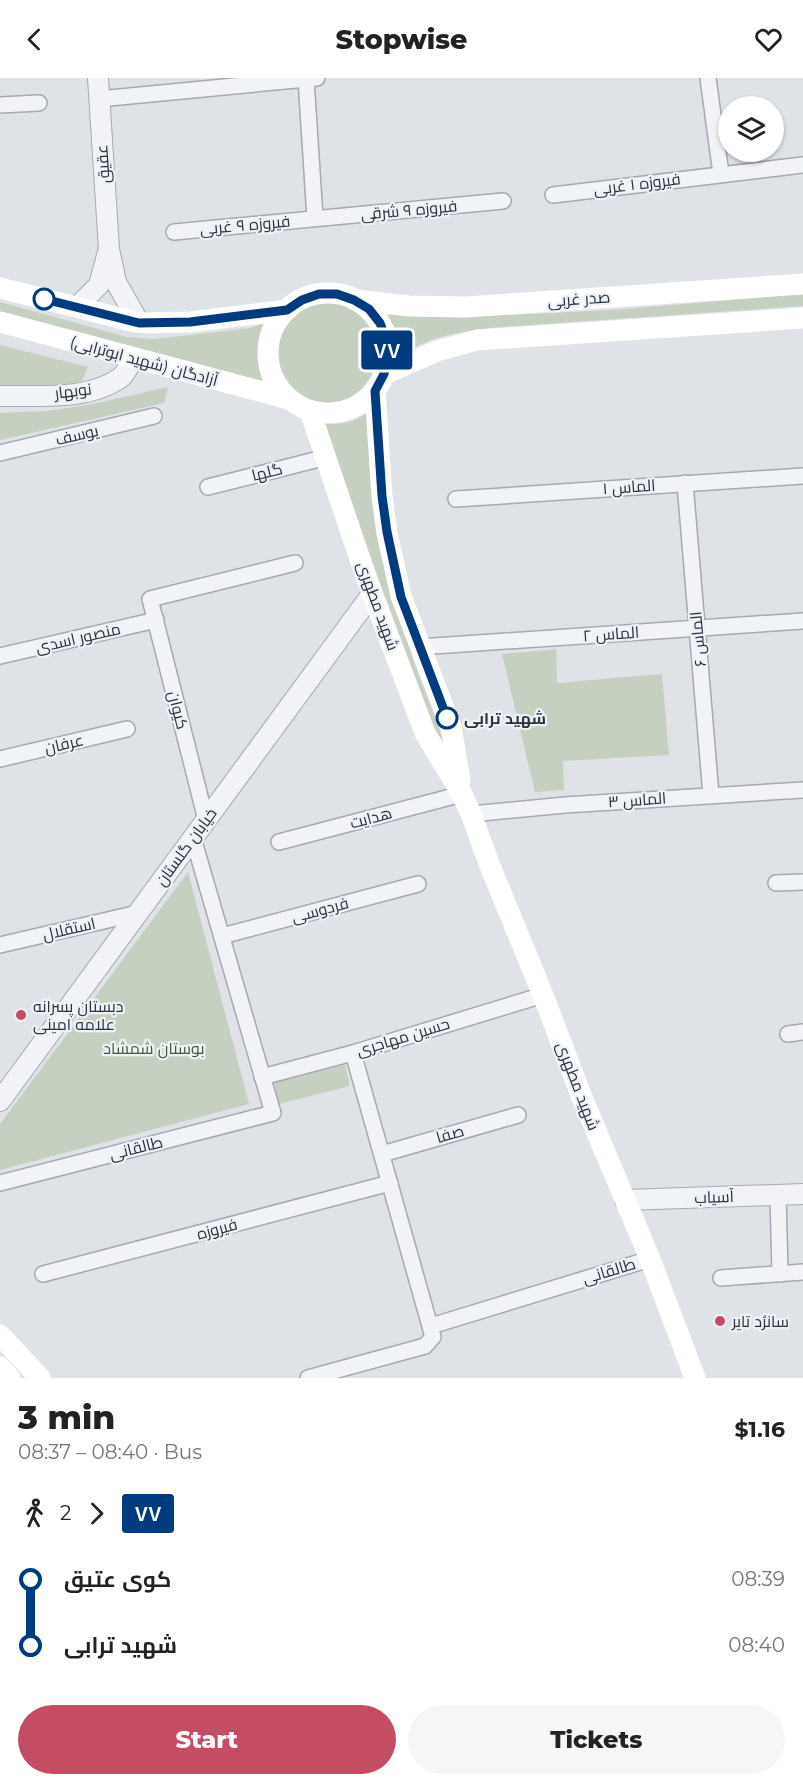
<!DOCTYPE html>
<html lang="en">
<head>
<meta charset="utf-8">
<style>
  :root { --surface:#fff; --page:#f6f6f6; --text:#222; --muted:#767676; --accent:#c44c63 }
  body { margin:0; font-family:Montserrat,Cairo,sans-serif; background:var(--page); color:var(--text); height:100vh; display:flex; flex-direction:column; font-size:22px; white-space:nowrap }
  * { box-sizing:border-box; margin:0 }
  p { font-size:20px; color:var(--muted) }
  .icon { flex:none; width:33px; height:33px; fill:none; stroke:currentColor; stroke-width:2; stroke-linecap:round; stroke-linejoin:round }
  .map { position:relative; height:1300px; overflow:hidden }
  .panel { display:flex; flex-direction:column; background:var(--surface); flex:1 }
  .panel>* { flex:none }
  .badge { padding:0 12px; border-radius:4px; font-size:21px; line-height:39px }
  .controls { position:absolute; left:718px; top:18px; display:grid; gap:12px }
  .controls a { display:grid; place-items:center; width:66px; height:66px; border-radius:50%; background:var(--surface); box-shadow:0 2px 4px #0004; font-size:30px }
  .map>.badge { position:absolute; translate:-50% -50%; box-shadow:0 0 0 3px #fff }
  .legs { display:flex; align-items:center; gap:9px; height:66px; padding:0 18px; font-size:20px }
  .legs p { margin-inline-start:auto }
  .head { display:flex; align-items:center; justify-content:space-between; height:102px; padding:0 18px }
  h1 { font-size:33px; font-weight:800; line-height:45px }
  .button { display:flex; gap:12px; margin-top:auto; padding:12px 18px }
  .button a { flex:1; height:69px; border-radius:36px; background:var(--accent); color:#fff; font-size:24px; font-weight:800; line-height:69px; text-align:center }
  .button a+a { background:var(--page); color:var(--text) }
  ul { padding:0 18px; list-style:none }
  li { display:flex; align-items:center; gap:21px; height:66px; font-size:22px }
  li i { display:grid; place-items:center; width:9px; height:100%; margin:0 8px; background:currentColor }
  li i::after { content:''; width:15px; height:15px; margin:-8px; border:4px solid; border-radius:50%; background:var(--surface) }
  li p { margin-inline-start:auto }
  li:first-child i { background:linear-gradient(#0000 50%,currentColor 0) }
  li:last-child i { background:linear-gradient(currentColor 50%,#0000 0) }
  header { display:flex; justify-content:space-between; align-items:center; height:78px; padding:0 18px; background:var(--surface); font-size:27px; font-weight:800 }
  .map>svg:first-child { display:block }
  .green { fill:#c5d0c1 }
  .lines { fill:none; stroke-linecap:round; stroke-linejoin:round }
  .minor-casing { stroke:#a5a9b1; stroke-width:18 }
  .tertiary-casing { stroke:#a5a9b1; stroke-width:22 }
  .minor { stroke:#f1f3f6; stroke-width:15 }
  .tertiary { stroke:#f1f3f6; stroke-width:20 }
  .secondary { stroke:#fff; stroke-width:21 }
  .line-1-casing { stroke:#fff; stroke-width:14 }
  .line-1 { stroke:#003b80; stroke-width:9 }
  .stop-1-dot { fill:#fff; stroke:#003b80; stroke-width:3 }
  .poi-dot { fill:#c44c63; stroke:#eef1f5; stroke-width:2 }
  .labels { text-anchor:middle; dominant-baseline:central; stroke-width:4.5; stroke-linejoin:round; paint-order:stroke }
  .street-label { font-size:16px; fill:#29313d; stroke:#eef1f5 }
  .stop-label { font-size:16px; font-weight:bold; fill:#29313d; stroke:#eef1f5; text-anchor:start }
  .poi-label { font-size:16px; fill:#29313d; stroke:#eef1f5; text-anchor:start }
  .park-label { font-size:16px; fill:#3f5837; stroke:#eef1f5 }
</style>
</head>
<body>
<header><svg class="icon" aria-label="back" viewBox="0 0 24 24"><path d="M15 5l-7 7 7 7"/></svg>Stopwise<svg class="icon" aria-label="heart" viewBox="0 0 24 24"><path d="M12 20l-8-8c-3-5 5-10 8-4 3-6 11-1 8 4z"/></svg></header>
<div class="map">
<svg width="803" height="1300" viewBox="0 0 803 1300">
  <rect width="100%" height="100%" fill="#dfe2e7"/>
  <g class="green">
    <path d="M803,216V228L488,250C451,256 428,258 396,281C399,260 392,248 381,231L484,238L612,232Z"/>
    <path d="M0,224L127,259L154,261L225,253L250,250L266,245C259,266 254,286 268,306L0,236Z"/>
    <circle cx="325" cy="275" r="51"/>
    <polygon points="0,267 88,289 82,303 57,308 0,311"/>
    <polygon points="168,309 164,325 0,362 0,335 46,333 93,326"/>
    <path d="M369,334L395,517L412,579L458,701L455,704L421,620L323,345C344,347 351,345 369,334Z"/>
    <polygon points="556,571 557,605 662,596 669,677 563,683 564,712 535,714 502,576"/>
    <polygon points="188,794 249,1026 0,1092 0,1046"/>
    <polygon points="345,987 350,1008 279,1026 274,1004"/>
  </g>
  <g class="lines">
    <g class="minor-casing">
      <g id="minor">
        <polyline points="708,0 721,96"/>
        <polyline points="306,1 315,140"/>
        <polyline points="99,21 317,0"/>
        <polyline points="0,27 39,25"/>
        <polyline points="553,117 803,87"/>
        <polyline points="174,154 503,123"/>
        <polyline points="0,375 154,338"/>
        <polyline points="685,405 711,717"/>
        <polyline points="208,409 327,379"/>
        <polyline points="456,421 803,398"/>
        <polyline points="419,569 803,543"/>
        <polyline points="0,578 156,542"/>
        <polyline points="0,681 127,651"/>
        <polyline points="471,736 565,727 803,712"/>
        <polyline points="206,742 150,521 295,485"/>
        <polyline points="279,764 462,716"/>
        <polyline points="776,805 803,804"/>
        <polyline points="222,858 418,806"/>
        <polyline points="0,867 138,835"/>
        <polyline points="788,956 803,954"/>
        <polyline points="262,999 353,975 543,917"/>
        <polyline points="382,1076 518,1037"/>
        <polyline points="0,1105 273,1035 193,760"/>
        <polyline points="778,1116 780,1196"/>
        <polyline points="43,1196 390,1105"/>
        <polyline points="721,1200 803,1194"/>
        <polyline points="431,1248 650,1181"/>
        <polyline points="308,1300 425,1268 433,1259 353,975"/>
      </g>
    </g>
    <g class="tertiary-casing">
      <g id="tertiary">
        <polyline points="98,0 109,171 116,204 139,245"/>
        <polyline points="77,229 99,207 108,174"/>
        <path d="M0,318C38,317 87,323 120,300C126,296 129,287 133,281"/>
        <polyline points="0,1023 372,516"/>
        <polyline points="625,1122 803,1116"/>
      </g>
    </g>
    <use href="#minor" class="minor"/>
    <use href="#tertiary" class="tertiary"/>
    <g class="secondary">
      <polyline points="0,210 139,245 190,244 287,232"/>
      <circle cx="328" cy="275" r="60"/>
      <polyline points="354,222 409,228 466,229 803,206"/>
      <polyline points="0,244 289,321"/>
      <polyline points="384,296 437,273 477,262 803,240"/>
      <polyline points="375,313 382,418 387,455 401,518 451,649 460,703"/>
      <polyline points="310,333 365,496 425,655 462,716 471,736 490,788 543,917 581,1017 650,1181 695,1300"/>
      <polyline points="0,1257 40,1300"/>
      <polyline points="0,1289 10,1300"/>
    </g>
  </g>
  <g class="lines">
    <g class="line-1-casing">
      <polyline id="line-1" points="44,221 139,245 190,244 287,232 302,222 319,216 337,216 354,222 369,231 380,245 386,261 388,279 384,296 375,313 382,418 387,454 401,519 447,640"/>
    </g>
    <use href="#line-1" class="line-1"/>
  </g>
  <g class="stop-1-dot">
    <circle cx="44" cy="221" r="10"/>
    <circle cx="447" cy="640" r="10"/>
  </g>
  <g class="poi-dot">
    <circle cx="21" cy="937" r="6"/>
    <circle cx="720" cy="1243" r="6"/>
  </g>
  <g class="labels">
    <g class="street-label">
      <text transform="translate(103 86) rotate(-94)">عقیق</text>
      <text transform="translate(637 106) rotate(-7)">فیروزه ۱ غربی</text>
      <text transform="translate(409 132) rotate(-5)">فیروزه ۹ شرقی</text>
      <text transform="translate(245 147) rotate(-5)">فیروزه ۹ غربی</text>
      <text transform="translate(579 221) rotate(-4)">صدر غربی</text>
      <text transform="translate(144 283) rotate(15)">آزادگان (شهید ابوترابی)</text>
      <text transform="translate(73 313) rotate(-7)">نوبهار</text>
      <text transform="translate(77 357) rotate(-13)">یوسف</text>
      <text transform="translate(267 394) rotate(-14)">گلها</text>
      <text transform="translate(629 409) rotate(-4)">الماس ۱</text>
      <text transform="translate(378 528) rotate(70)">شهید مطهری</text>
      <text transform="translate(611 556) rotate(-4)">الماس ۲</text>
      <text transform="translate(78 560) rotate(-13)">منصور اسدی</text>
      <text transform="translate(698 561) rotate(-95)">الماس ۶</text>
      <text transform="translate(178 632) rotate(76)">کیوان</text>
      <text transform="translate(64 666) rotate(-13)">عرفان</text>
      <text transform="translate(637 722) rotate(-4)">الماس ۳</text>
      <text transform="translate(371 740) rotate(-15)">هدایت</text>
      <text transform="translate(186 769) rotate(-54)">خیابان گلستان</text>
      <text transform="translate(320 832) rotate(-15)">فردوسی</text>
      <text transform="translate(69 851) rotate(-13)">استقلال</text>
      <text transform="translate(403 959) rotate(-17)">حسین مهاجری</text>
      <text transform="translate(578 1008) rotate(69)">شهید مطهری</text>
      <text transform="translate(450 1056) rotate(-16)">صفا</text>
      <text transform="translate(136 1070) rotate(-14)">طالقانی</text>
      <text transform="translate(714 1119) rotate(-2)">آسیاب</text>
      <text transform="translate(217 1151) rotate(-15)">فیروزه</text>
      <text transform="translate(609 1193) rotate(-17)">طالقانی</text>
    </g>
    <g class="stop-label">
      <text x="464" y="640">شهید ترابی</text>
    </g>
    <g class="poi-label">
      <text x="33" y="928">دبستان پسرانه<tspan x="33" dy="18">علامه امینی</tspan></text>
      <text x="732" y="1243">سانرُد تایر</text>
    </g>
    <g class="park-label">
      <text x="154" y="970">بوستان شمشاد</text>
    </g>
  </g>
</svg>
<div class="controls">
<a><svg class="icon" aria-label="layers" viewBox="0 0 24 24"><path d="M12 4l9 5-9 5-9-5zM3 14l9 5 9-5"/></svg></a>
</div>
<b class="badge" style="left:387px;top:272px;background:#003b80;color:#fff">۷۷</b>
</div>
<section class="panel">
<div class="head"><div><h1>3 min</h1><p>08:37 – 08:40 · Bus</p></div><b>$1.16</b></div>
<div class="legs"><svg class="icon" aria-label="walk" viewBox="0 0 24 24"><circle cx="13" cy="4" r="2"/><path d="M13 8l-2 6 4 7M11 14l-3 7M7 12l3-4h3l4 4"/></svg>2<svg class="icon" aria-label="forward" viewBox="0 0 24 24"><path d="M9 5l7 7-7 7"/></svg><b class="badge" style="background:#003b80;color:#fff">۷۷</b></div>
<ul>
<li><i style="color:#003b80"></i><b>کوی عتیق</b><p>08:39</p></li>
<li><i style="color:#003b80"></i><b>شهید ترابی</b><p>08:40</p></li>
</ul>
<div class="button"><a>Start</a><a>Tickets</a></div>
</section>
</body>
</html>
